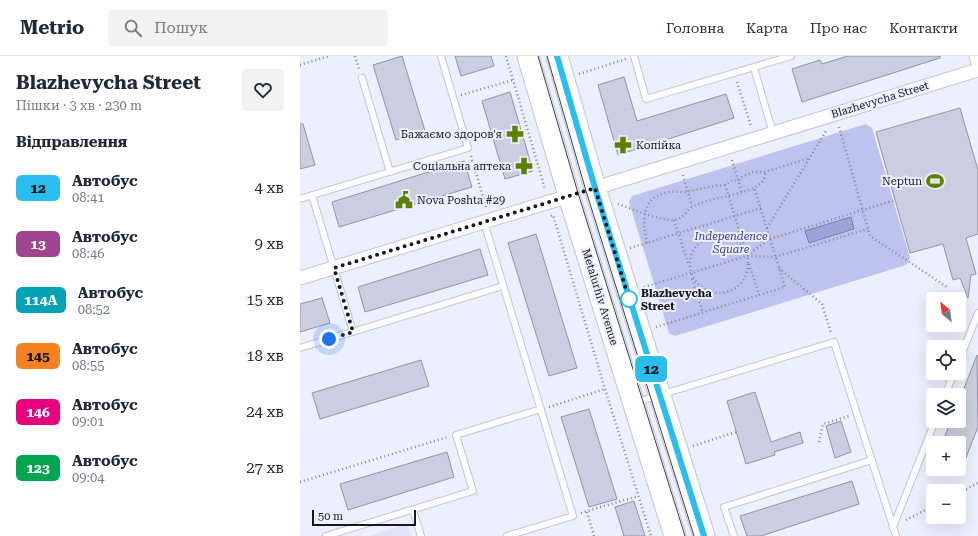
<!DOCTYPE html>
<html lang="uk">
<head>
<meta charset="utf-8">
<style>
  :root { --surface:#fff; --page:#f2f2f3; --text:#1f2937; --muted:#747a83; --line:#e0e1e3 }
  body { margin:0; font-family:"Roboto Serif",serif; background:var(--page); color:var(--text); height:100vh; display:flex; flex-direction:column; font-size:15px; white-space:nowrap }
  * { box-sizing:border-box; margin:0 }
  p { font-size:13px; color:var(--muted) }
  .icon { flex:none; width:22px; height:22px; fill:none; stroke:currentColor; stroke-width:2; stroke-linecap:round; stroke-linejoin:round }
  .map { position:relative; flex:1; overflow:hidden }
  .sheet { display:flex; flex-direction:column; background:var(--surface); width:300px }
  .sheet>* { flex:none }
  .badge { padding:0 8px; border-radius:6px; font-size:14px; line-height:26px }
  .needle { width:26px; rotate:331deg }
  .fabs { position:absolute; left:626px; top:236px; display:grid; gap:8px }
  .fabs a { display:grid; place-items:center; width:40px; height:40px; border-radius:4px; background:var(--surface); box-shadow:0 4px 16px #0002; font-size:20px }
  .scale { position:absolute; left:12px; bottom:10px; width:104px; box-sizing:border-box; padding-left:4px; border:2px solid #17181e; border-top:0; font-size:11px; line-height:14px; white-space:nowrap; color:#17181e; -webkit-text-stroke:3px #eceffd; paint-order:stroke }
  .you { position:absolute; width:20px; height:20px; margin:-10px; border:3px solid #fff; border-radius:50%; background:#1a73e8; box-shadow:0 0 0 6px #1a73e833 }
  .map>.badge { position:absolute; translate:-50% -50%; box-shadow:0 0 0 2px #fff }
  h2 { padding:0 16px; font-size:15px; line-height:36px }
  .round { display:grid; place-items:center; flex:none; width:42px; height:42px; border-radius:4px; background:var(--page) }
  .summary { display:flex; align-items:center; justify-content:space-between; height:68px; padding:0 16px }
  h1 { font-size:19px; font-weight:700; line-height:30px }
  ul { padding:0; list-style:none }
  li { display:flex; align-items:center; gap:12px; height:56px; padding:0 16px }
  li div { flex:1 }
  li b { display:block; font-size:15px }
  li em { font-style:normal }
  li .badge { min-width:44px; font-weight:700; text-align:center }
  header { display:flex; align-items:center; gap:24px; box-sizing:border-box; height:56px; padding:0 20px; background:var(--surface); border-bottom:1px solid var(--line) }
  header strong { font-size:19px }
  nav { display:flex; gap:22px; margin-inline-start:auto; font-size:14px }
  .search { width:280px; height:36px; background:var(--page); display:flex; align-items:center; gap:10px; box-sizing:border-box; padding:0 14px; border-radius:4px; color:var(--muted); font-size:15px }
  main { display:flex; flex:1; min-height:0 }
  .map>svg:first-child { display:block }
  .built { fill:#e0e3f8 }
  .green { fill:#bcc3ef; fill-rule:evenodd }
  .water { fill:#9ca3d8; stroke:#7479a0 }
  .building { fill:#cbcee0; stroke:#9093a4 }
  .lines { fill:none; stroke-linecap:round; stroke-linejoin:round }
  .service-casing { stroke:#c2c5d7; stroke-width:8 }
  .minor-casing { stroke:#c2c5d7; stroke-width:15 }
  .primary-casing { stroke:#c2c5d7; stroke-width:23 }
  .path { stroke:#848690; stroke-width:2.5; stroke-dasharray:1 3; stroke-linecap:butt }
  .service { stroke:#fff; stroke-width:6 }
  .minor { stroke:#fff; stroke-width:13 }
  .primary { stroke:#fff; stroke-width:21 }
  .tram { stroke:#3b3d44; stroke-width:1 }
  .line-casing { stroke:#fff; stroke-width:9 }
  .line { stroke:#2abded; stroke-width:6 }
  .walk { stroke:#17181e; stroke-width:4; stroke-dasharray:0 7.2 }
  .stop-dot { fill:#fff; stroke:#2abded; stroke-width:2 }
  .labels { text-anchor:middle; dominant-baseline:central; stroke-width:4; stroke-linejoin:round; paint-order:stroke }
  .street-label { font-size:11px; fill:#17181e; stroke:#eceffd }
  .poi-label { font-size:11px; fill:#17181e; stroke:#eceffd; text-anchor:end }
  .park-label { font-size:11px; font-style:italic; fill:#393c7c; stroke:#eceffd }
  .stop-label { font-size:11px; font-weight:bold; fill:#17181e; stroke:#eceffd; text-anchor:start }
</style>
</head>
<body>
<header>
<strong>Metrio</strong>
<div class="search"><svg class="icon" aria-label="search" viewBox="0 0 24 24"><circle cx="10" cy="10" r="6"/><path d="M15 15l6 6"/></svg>Пошук</div>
<nav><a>Головна</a><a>Карта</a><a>Про нас</a><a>Контакти</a></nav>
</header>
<main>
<section class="sheet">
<div class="summary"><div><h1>Blazhevycha Street</h1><p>Пішки · 3 хв · 230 m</p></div><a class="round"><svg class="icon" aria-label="heart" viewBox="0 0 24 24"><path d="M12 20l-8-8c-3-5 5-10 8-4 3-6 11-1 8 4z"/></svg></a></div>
<h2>Відправлення</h2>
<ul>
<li><span class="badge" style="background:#2abded;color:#111">12</span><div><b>Автобус</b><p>08:41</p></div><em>4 хв</em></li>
<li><span class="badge" style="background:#a04491;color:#fff">13</span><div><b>Автобус</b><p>08:46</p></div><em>9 хв</em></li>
<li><span class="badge" style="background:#00a3b4;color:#fff">114А</span><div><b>Автобус</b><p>08:52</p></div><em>15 хв</em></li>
<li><span class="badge" style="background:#f58220;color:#111">145</span><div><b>Автобус</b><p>08:55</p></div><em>18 хв</em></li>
<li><span class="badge" style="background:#e6007e;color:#fff">146</span><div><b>Автобус</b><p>09:01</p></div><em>24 хв</em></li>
<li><span class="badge" style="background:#00a651;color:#fff">123</span><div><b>Автобус</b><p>09:04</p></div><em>27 хв</em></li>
</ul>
</section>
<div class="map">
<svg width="678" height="480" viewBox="0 0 678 480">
  <rect width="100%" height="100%" fill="#eceffd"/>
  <polygon class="built" points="107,468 111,480 69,480"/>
  <path class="green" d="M566,68L572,72L610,202L606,209L375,280L369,277L329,146L332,140ZM551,161L554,174L509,187L505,175Z"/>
  <polygon class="water" points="551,161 554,173 509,187 505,175"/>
  <g class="building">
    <polygon points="102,0 125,75 96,84 73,9"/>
    <polygon points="155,0 191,0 194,10 161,20"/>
    <polygon points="548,0 640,0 640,2 502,46 492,13 520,4 522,8"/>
    <polygon points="324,21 337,65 426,38 434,62 318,99 298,29"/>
    <polygon points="210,36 233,115 205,123 182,45"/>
    <polygon points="660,52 678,114 678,178 666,182 676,218 671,219 668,242 660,222 653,224 643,188 610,197 576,76"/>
    <polygon points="0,68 3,68 15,109 0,113"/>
    <polygon points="164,105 172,131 39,171 32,146"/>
    <polygon points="236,178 277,312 249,320 208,187"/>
    <polygon points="180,193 188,219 65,256 58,231"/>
    <polygon points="22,242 30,267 0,276 0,248"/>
    <polygon points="677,299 678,371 660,417 659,387 642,387 651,365 659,365 659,345"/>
    <polygon points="121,304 129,330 20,363 12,337"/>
    <polygon points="455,336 471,386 500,376 503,387 474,396 475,399 446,408 427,345"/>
    <polygon points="289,353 317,443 289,451 261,361"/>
    <polygon points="541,365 551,396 535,402 526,370"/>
    <polygon points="147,396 154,421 48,454 40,428"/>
    <polygon points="552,425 559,448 461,480 447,480 440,460"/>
    <polygon points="334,445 345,480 324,480 315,451"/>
  </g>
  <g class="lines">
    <g class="service-casing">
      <g id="service">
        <polyline points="334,0 346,43 491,0"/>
        <polyline points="454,12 473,77"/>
        <polyline points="62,22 90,116"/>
        <polyline points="12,139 53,276"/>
        <polyline points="0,143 168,92 141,0"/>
        <polyline points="184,166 273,460 207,480"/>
        <polyline points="0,292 203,230"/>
        <polyline points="659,305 678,257"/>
        <polyline points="645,339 654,317"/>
        <polyline points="337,346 534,286 596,480"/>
        <polyline points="113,454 121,480"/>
        <polyline points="593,471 635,365"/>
        <polyline points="26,480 173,435 156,379 241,353"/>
        <polyline points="434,480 424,451 572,404"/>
      </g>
    </g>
    <g class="minor-casing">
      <g id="minor">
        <polyline points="676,0 678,7"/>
        <polyline points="295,132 678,14"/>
        <polyline points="0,222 269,140"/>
      </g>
    </g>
    <g class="primary-casing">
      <g id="primary">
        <polyline points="228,0 273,153 375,480"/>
        <polyline points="257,0 295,132 404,480"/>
      </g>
    </g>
    <g class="path">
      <polyline points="55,0 59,14"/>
      <polyline points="206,0 245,133"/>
      <polyline points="0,9 29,0"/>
      <polyline points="279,18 326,3"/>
      <polyline points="437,26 451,70"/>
      <polyline points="161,39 213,24"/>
      <polyline points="539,71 570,180 647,231"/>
      <polyline points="171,100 186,151"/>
      <polyline points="432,104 442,137"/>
      <polyline points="383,119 392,150"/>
      <polyline points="425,129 445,193"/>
      <path d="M318,148C332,153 360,165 374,164C384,163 387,153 394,150C404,145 416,143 427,140C438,137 467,133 465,116"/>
      <polyline points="251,160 253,159 305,333 351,480"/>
      <polyline points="374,164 389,210"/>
      <polyline points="467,172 526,75"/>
      <circle cx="419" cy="208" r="29"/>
      <path d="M347,187C342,164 341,141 369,136C376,135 384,137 391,135C399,133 407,131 415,130C418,129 421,130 424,129C429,127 431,123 438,125L442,121L453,116H465L510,102"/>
      <polyline points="330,192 461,152"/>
      <polyline points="447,199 470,183 595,144"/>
      <polyline points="449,208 459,239"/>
      <polyline points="479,212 522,248 531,277"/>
      <polyline points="392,223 403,257"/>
      <polyline points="344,231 447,200 475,201 568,173"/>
      <polyline points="356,271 485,231 454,131"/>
      <polyline points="249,351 305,333"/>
      <polyline points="519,386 523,368 549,360"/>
      <polyline points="393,390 436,376"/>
      <polyline points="0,426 148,381"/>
      <polyline points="659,437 678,427"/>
      <polyline points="287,456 294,480"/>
      <polyline points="281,457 338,440"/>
      <polyline points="606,464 633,450"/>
    </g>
    <use href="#service" class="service"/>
    <use href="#minor" class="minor"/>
    <use href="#primary" class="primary"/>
    <g class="tram">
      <polyline points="238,0 278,137 385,480"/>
      <polyline points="247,0 286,135 394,480"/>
    </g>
  </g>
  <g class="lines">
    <g class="line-casing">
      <polyline id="line" points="257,0 295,132 404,480"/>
    </g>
    <use href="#line" class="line"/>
    <polyline class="walk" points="29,283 53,276 34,212 295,132 329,243"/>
  </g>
  <defs>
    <g id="pharmacy-bare" transform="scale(1.38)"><path d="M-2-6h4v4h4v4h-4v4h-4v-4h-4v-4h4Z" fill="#5a8101" stroke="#eceffd" stroke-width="2.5" paint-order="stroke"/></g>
    <g id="stadium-bare" transform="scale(1.38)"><path d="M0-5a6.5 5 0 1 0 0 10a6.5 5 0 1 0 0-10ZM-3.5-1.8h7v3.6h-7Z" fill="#5a8101" stroke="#eceffd" stroke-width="2.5" paint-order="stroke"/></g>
    <g id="civic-bare" transform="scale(1.38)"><path d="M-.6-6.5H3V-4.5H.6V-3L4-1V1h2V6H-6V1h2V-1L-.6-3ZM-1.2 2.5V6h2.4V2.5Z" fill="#5a8101" stroke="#eceffd" stroke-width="2.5" paint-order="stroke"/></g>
  </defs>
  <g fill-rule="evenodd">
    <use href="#pharmacy-bare" x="215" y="78"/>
    <use href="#pharmacy-bare" x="323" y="89"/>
    <use href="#pharmacy-bare" x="224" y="110"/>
    <use href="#stadium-bare" x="635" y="125"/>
    <use href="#civic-bare" x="104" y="144"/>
  </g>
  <circle class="stop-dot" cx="329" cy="243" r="8"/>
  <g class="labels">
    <g class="street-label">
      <text transform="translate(580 44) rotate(-17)">Blazhevycha Street</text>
      <text transform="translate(300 241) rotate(73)">Metalurhiv Avenue</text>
    </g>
    <g class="poi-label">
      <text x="202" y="78">Бажаємо здоров'я</text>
      <text x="336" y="89" text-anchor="start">Копійка</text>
      <text x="211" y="110">Соціальна аптека</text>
      <text x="622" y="125">Neptun</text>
      <text x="117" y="144" text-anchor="start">Nova Poshta #29</text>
    </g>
    <g class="park-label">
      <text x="431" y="180">Independence<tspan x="431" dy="13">Square</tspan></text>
    </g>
    <g class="stop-label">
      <text x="341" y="237">Blazhevycha<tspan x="341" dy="13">Street</tspan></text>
    </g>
  </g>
</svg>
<div class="fabs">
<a><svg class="needle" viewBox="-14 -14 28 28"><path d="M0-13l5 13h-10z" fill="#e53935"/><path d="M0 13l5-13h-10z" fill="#747a83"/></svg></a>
<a><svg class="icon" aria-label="locate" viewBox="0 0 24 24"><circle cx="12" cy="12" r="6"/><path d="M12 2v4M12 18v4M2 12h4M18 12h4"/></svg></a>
<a><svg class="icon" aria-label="layers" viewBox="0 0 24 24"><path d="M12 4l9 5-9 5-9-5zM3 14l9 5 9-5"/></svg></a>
<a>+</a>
<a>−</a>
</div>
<div class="scale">50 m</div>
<div class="you" style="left:29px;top:283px"></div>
<b class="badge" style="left:351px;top:313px;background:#2abded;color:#111">12</b>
</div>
</main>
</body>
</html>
